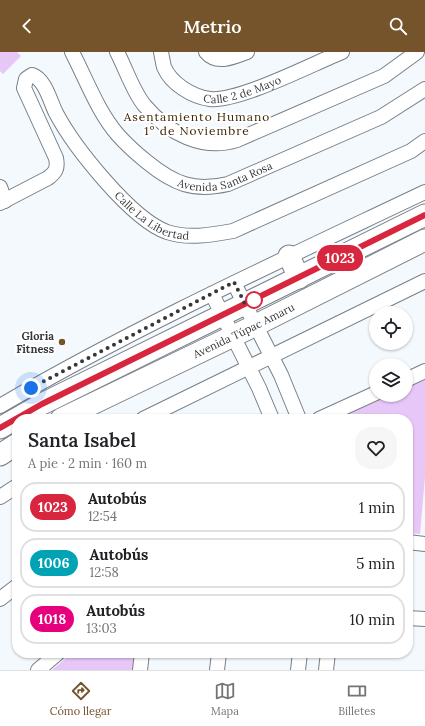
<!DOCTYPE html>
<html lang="es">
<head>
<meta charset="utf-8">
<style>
  :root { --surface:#fff; --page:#f6f6f6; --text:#202124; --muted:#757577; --line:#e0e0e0; --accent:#75532b }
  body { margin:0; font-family:Lora,serif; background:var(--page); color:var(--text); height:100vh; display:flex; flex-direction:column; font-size:15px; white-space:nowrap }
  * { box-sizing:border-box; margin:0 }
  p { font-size:13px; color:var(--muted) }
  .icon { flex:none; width:22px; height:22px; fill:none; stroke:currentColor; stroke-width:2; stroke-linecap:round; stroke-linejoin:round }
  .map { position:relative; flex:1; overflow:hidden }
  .details { position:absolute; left:12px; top:362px; width:401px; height:244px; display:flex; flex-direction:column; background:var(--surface); border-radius:16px; box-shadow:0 1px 3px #0004 }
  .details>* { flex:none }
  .badge { padding:0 8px; border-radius:13px; font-size:14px; line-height:26px }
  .buttons { position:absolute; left:369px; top:254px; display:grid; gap:8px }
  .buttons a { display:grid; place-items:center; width:44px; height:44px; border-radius:50%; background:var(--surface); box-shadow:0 1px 3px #0004; font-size:20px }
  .you { position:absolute; width:20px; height:20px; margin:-10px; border:3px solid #fff; border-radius:50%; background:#1a73e8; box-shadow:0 0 0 6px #1a73e833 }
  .map>.badge { position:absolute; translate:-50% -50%; box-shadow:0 0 0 2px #fff }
  .round { display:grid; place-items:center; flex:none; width:42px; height:42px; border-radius:16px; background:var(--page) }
  .head { display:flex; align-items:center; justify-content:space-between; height:68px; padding:0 16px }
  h1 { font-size:19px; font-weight:600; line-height:30px }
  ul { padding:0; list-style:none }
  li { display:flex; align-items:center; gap:12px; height:50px; margin:0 8px 6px; padding:0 8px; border:2px solid var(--line); border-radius:16px }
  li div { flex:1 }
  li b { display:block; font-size:15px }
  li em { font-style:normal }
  li .badge { min-width:44px; font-weight:700; text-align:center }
  header { display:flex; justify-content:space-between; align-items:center; height:52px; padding:0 16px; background:var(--accent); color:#fff; font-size:18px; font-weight:600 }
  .tabs { display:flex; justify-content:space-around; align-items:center; height:56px; border-top:1px solid var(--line); background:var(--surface); font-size:11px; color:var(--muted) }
  .tabs a { display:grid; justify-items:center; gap:2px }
  .tabs .current { color:var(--accent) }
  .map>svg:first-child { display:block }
  .green { fill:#e7c7f7 }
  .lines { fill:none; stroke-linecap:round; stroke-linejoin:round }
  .minor-casing { stroke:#788088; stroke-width:16 }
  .highway-casing { stroke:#788088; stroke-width:23 }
  .minor { stroke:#fff; stroke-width:14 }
  .highway { stroke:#fff; stroke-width:21 }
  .line-casing { stroke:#fff; stroke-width:9 }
  .line { stroke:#d7263d; stroke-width:6 }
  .walk { stroke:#35383b; stroke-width:4; stroke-dasharray:0 7.2 }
  .stop-dot { fill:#fff; stroke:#d7263d; stroke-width:2 }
  .poi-dot { fill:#75532b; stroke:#fff; stroke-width:1.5 }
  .labels { text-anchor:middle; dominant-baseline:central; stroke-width:4; stroke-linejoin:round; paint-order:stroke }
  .street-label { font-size:11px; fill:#35383b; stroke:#fff }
  .poi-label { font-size:11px; font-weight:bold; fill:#35383b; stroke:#fff; text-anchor:end }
  .neighbourhood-label { font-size:12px; letter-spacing:1px; fill:#402705; stroke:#fff }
</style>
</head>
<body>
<header><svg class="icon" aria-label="back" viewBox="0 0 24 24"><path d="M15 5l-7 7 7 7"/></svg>Metrio<svg class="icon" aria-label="search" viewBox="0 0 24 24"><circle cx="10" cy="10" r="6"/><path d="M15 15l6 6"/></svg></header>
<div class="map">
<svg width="425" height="618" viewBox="0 0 425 618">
  <rect width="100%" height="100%" fill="#f4f9fe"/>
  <g class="green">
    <polygon points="0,0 17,0 21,4 3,22 0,19"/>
    <polygon points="425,327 425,425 420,482 408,481 408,367 338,367 390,343 406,343 406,335"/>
    <polygon points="72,601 133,601 135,606 134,618 52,618"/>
  </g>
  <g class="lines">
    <g class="minor-casing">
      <g id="minor">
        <path id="s1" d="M72,0C86,27 98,60 118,83C127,93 137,102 147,110C174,132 194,140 228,132L381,65L425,37"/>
        <path d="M117,0C126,17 133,40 145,54C168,81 203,99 237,88L384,24L417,0"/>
        <path id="s2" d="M161,0C162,5 163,11 164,15C171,32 193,45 210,47C239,50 312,12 342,0"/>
        <path d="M206,0C217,13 234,5 247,0"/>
        <polyline points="0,135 5,149"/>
        <path id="s3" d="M0,151L48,126C56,120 58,116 56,106L24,36L26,27L32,23C45,27 50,49 56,61C74,95 131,167 167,180C188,187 211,183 233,179L411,99L425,89"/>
        <polyline points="234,231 281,323 299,367"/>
        <polyline points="212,242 259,336 272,367"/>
        <polyline points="406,328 425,319"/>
        <path d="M0,354C137,274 282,208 425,140"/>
        <polyline points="143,367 425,229"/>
        <polyline points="319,367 376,341"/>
        <polyline points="0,445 17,434"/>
        <polyline points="408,490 425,492"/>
        <polyline points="0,547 17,534"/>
        <polyline points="408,566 425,567"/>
        <polyline points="38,618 58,601"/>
        <polyline points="140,618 142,601"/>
        <polyline points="217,618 219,601"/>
        <polyline points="298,618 300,601"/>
        <polyline points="326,618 328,601"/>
      </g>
    </g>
    <g class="highway-casing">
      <g id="highway">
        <polyline points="289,204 299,226"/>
        <path id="s4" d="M61,367L256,273L425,188"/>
        <polyline points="0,376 42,352 425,163"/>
        <polyline points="0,403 17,392"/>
      </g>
    </g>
    <use href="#minor" class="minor"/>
    <use href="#highway" class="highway"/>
  </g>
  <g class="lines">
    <g class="line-casing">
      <polyline id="line" points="0,376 42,352 425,163"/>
    </g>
    <use href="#line" class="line"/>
    <polyline class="walk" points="31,336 234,230 245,252 254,248"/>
  </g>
  <circle class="stop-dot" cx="254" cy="248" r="8"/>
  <circle class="poi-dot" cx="62" cy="290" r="4"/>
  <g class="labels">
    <g class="street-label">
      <text stroke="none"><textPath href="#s2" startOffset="107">Calle 2 de Mayo</textPath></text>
      <text stroke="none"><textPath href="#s1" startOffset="221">Avenida Santa Rosa</textPath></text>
      <text stroke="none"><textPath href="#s3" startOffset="361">Calle La Libertad</textPath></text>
      <text stroke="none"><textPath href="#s4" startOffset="203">Avenida Túpac Amaru</textPath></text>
    </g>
    <g class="poi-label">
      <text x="54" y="284">Gloria<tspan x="54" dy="13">Fitness</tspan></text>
    </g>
    <g class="neighbourhood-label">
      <text x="197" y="64">Asentamiento Humano<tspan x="197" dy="14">1º de Noviembre</tspan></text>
    </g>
  </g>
</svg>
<div class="buttons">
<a><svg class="icon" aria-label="locate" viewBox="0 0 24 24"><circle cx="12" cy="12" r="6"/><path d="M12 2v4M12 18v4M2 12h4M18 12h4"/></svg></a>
<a><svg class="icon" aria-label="layers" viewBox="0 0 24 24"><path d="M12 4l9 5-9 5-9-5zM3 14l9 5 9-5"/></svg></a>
</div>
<div class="you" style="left:31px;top:336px"></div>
<b class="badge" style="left:340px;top:206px;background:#d7263d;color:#fff">1023</b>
<section class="details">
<div class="head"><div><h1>Santa Isabel</h1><p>A pie · 2 min · 160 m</p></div><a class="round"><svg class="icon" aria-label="heart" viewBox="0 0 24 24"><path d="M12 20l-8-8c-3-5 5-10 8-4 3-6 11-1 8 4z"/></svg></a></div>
<ul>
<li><span class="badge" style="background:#d7263d;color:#fff">1023</span><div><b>Autobús</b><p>12:54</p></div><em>1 min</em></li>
<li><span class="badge" style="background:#00a3b4;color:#fff">1006</span><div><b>Autobús</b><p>12:58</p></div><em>5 min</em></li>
<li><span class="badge" style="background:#e6007e;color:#fff">1018</span><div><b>Autobús</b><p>13:03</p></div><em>10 min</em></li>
</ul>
</section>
</div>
<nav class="tabs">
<a class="current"><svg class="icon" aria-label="directions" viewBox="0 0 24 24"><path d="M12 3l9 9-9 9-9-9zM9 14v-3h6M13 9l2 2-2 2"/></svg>Cómo llegar</a>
<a><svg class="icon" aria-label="map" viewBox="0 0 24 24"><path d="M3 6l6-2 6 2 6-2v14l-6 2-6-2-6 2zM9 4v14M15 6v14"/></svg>Mapa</a>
<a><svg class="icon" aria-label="tickets" viewBox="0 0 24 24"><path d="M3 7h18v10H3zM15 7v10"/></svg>Billetes</a>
</nav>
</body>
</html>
